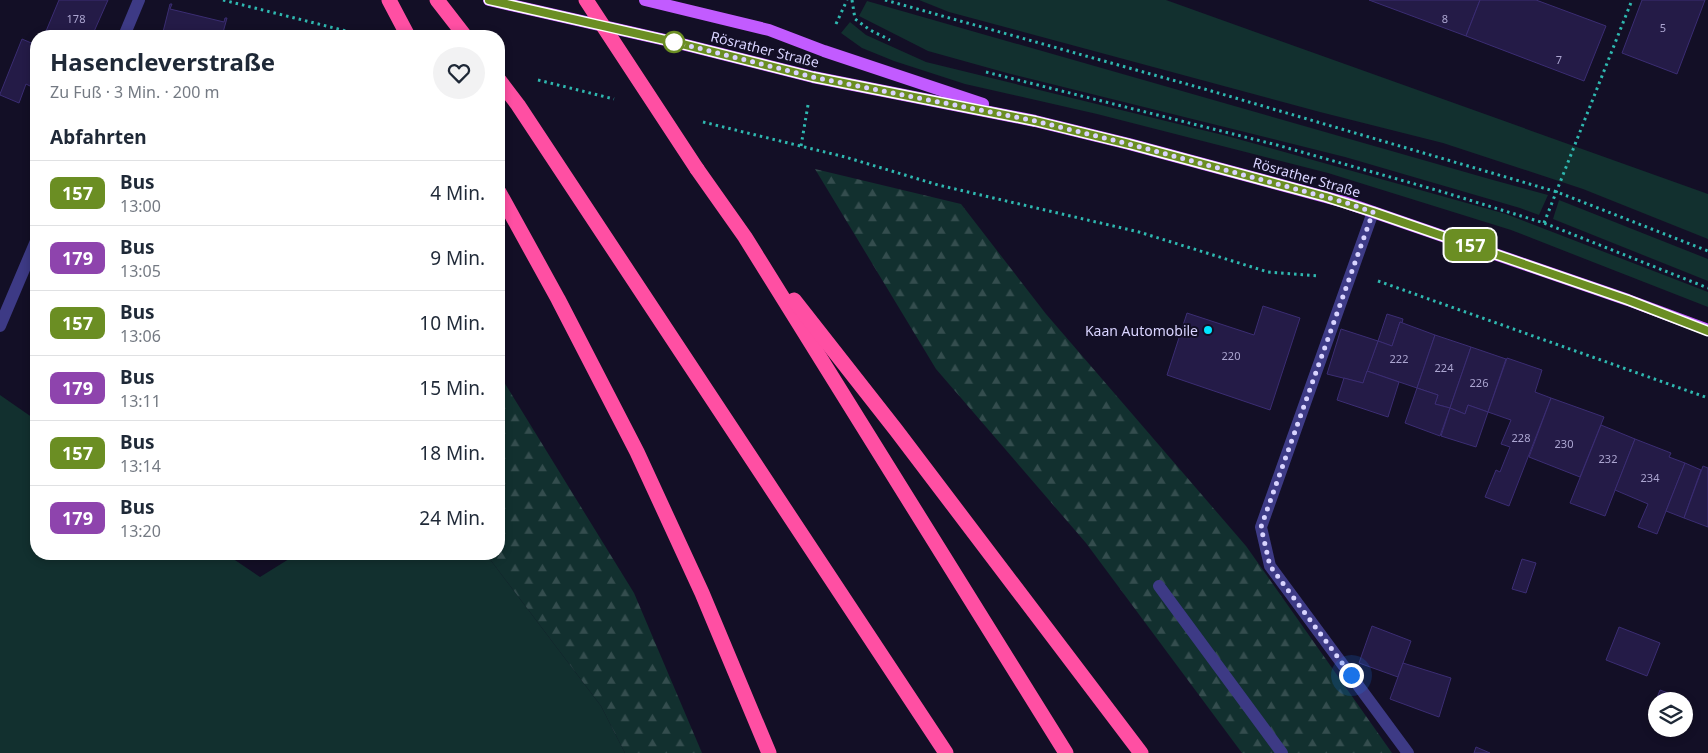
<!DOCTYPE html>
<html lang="de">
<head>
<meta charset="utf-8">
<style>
  :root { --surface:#fff; --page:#f2f2f3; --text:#1f2937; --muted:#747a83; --line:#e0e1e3 }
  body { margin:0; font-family:"Noto Sans",sans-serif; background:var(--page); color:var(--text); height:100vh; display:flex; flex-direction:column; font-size:19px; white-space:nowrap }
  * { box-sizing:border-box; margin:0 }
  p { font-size:16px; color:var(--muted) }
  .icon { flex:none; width:28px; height:28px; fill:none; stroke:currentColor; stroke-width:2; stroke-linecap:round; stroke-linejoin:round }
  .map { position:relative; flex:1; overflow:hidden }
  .drawer { position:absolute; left:30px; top:30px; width:475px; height:530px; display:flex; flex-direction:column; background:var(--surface); border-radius:20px; box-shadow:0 2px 8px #0003 }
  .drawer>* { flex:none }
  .badge { padding:0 10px; border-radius:8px; font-size:18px; line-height:32px }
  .fabs { position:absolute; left:1648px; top:692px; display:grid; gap:10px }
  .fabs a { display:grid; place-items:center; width:45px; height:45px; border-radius:50%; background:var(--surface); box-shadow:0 2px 8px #0003; font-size:25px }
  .you { position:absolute; width:25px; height:25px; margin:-12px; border:4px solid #fff; border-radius:50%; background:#1a73e8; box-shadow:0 0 0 8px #1a73e833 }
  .map>.badge { position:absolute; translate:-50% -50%; box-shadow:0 0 0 2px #fff }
  h2 { padding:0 20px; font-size:19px; line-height:45px }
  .round { display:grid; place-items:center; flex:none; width:52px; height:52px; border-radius:26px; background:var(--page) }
  .summary { display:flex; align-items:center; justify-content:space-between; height:85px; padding:0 20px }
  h1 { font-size:24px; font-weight:700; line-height:38px }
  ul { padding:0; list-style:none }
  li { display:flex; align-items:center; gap:15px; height:65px; padding:0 20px; border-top:1px solid var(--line) }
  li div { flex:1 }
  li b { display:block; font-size:19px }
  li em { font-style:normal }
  li .badge { min-width:55px; font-weight:700; text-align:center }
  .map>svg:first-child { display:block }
  .grass { fill:#12302f }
  .forest { fill:url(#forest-firs) }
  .building { fill:#241b47; stroke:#3b2d73 }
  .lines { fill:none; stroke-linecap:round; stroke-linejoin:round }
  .path { stroke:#2fb8b0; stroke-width:3; stroke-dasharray:2.5 4; stroke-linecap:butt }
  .minor { stroke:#3d3a85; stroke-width:12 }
  .major { stroke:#c25bff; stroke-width:12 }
  .highway { stroke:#ff4fa3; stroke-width:15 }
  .highway-bridge { stroke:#ff4fa3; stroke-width:15 }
  .line-casing { stroke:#fff; stroke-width:11 }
  .line { stroke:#6b8e23; stroke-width:8 }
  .walk { stroke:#d9d4ff; stroke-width:5; stroke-dasharray:0 9 }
  .stop-dot { fill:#fff; stroke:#6b8e23; stroke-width:2.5 }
  .poi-dot { fill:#00e5ff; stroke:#130f26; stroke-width:2 }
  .labels { text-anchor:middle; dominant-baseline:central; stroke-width:4; stroke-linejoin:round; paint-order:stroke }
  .number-label { font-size:11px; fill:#aca6d1 }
  .street-label { font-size:14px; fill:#d9d4ff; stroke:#130f26 }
  .poi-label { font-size:14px; fill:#d9d4ff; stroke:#130f26; text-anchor:end }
</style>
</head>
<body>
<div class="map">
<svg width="1708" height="753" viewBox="0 0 1708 753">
  <defs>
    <pattern id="forest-firs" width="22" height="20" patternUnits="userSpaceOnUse" patternTransform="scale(1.25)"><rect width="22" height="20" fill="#12302f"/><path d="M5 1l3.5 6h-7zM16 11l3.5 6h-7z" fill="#344d4e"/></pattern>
  </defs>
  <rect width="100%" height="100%" fill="#130f26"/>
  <g class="grass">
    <polygon points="919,0 1166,0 1708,194 1708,239 1583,189 1443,143 1320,112 949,12"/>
    <polygon points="867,1 1493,180 1548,195 1539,215 1520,208 1345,157 1007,73 928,51 859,16"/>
    <polygon points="850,22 866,35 926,62 1227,136 1506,214 1708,292 1708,307 1511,230 1328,173 1097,114 965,84 894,61 862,48 841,33"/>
    <polygon points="1559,200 1708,259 1708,281 1553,219"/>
    <polygon points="0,395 36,420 36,554 226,554 260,577 297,554 486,554 601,706 625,753 0,753"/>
  </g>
  <g class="forest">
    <polygon points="815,169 961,204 1046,314 1246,546 1392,753 1242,753 1086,543 936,369"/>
    <polygon points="499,374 634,593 702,753 625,753 601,706 486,554 499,554"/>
  </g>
  <g class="building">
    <polygon points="59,0 108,0 92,36 44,36"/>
    <polygon points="1369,0 1480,0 1466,36"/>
    <polygon points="1480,0 1536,0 1606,26 1584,81 1466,36"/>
    <polygon points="1642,0 1705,0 1677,74 1622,53"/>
    <polygon points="170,4 172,4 170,9 224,22 225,18 227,18 222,36 162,36"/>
    <polygon points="22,39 36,45 36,89 26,84 19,103 0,95 0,94"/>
    <polygon points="1263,306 1300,318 1270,410 1167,375 1187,313 1254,335"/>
    <polygon points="1387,314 1403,319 1402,323 1400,322 1392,346 1378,341"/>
    <polygon points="1400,322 1435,335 1417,388 1367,371 1378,341 1392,346"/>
    <polygon points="1341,329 1378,341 1363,383 1327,374"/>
    <polygon points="1435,335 1471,347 1450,408 1435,404 1438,395 1417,388"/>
    <polygon points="1471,347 1506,359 1488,412 1468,405 1465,414 1450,408"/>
    <polygon points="1507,358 1542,370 1535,392 1551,398 1509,506 1485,497 1496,470 1500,472 1510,447 1501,444 1511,420 1488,412"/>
    <polygon points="1367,371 1399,382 1388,417 1337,400 1344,378 1363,383"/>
    <polygon points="1417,388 1438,395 1435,404 1450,408 1440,436 1405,423"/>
    <polygon points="1551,398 1604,417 1580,477 1529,457"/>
    <polygon points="1468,405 1488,412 1476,447 1441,436 1450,408 1465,414"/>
    <polygon points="1601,425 1635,439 1605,516 1570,503"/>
    <polygon points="1635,439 1671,453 1669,457 1685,463 1657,534 1638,527 1648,504 1615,490"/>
    <polygon points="1685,463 1701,470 1684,518 1666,511"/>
    <polygon points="1703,466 1708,468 1708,527 1684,518"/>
    <polygon points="1522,559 1536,563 1526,593 1512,589"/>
    <polygon points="1372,626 1411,641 1398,677 1359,663"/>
    <polygon points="1619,627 1660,643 1647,676 1606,660"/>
    <polygon points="1403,663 1451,678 1439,717 1390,699"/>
    <polygon points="1660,690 1689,701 1684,716 1684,701 1656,701 1656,719 1650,716"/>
    <polygon points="1476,747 1490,753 1474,753"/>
  </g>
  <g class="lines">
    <g class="path">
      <polyline points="223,0 366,36"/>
      <polyline points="852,0 855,19 870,30 890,40"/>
      <polyline points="885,0 1208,90 1557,192 1708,251"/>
      <polyline points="836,24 847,0"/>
      <polyline points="986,72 1277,145 1443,192 1544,223 1708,288"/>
      <polyline points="538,80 614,99"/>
      <polyline points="703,122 845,157 938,185 1139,232 1268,272 1319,276"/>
      <polyline points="801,146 808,105"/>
      <polyline points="1544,223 1632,0"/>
      <polyline points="1378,281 1708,398"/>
    </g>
    <g class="minor">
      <polyline points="124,36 139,0"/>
      <polyline points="1373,212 1261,527 1270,566 1408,753"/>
      <polyline points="0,326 36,241"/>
      <polyline points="1159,586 1282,753"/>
    </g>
    <g class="major">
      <polyline points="489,0 674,42 813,77 1035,121 1129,144 1344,202 1628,300 1708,330"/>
      <polyline points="645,0 769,30 824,51 983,104"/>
    </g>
    <g class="highway">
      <polyline points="389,0 408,36"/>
      <polyline points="437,0 465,36"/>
      <polyline points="499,80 518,105 946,753"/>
      <polyline points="697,169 745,237 1066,753"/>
      <polyline points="499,192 558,299 637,452 702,593 769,753"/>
      <polyline points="794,300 896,430 1141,753"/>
    </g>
    <polyline class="highway-bridge" points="586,0 697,169"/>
  </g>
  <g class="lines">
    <g class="line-casing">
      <polyline id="line" points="489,0 674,42 813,77 1035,121 1129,144 1326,197 1373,212 1628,300 1708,331"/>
    </g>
    <use href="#line" class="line"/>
    <polyline class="walk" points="674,42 813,77 1035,121 1129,144 1344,202 1373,212 1261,527 1270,566 1351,675"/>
  </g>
  <circle class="stop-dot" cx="674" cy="42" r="10"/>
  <circle class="poi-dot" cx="1208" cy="330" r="5"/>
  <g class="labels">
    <g class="number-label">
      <text x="76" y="18">178</text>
      <text x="1445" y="18">8</text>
      <text x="1663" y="27">5</text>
      <text x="1559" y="59">7</text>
      <text x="1231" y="355">220</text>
      <text x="1399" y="358">222</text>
      <text x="1444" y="367">224</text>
      <text x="1479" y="382">226</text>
      <text x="1521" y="437">228</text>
      <text x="1564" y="443">230</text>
      <text x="1608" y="458">232</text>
      <text x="1650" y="477">234</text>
    </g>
    <g class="street-label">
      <text transform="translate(765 49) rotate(14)">Rösrather Straße</text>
      <text transform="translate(1307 177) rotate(16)">Rösrather Straße</text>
    </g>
    <g class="poi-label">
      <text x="1198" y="330">Kaan Automobile</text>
    </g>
  </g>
</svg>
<div class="fabs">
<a><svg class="icon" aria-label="layers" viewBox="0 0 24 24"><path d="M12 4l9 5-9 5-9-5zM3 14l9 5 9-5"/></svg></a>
</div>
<div class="you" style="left:1351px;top:675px"></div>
<b class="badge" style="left:1470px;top:245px;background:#6b8e23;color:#fff">157</b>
<section class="drawer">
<div class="summary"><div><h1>Hasencleverstraße</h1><p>Zu Fuß · 3 Min. · 200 m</p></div><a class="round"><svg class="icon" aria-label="heart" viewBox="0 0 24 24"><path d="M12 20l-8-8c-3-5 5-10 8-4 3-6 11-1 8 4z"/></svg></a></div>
<h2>Abfahrten</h2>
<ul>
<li><span class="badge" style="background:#6b8e23;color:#fff">157</span><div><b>Bus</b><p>13:00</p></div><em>4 Min.</em></li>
<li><span class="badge" style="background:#8e44ad;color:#fff">179</span><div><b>Bus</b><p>13:05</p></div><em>9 Min.</em></li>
<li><span class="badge" style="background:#6b8e23;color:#fff">157</span><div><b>Bus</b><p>13:06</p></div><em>10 Min.</em></li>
<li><span class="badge" style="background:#8e44ad;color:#fff">179</span><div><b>Bus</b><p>13:11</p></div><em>15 Min.</em></li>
<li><span class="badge" style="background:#6b8e23;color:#fff">157</span><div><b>Bus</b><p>13:14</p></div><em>18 Min.</em></li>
<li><span class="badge" style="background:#8e44ad;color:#fff">179</span><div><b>Bus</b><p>13:20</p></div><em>24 Min.</em></li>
</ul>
</section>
</div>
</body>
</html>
